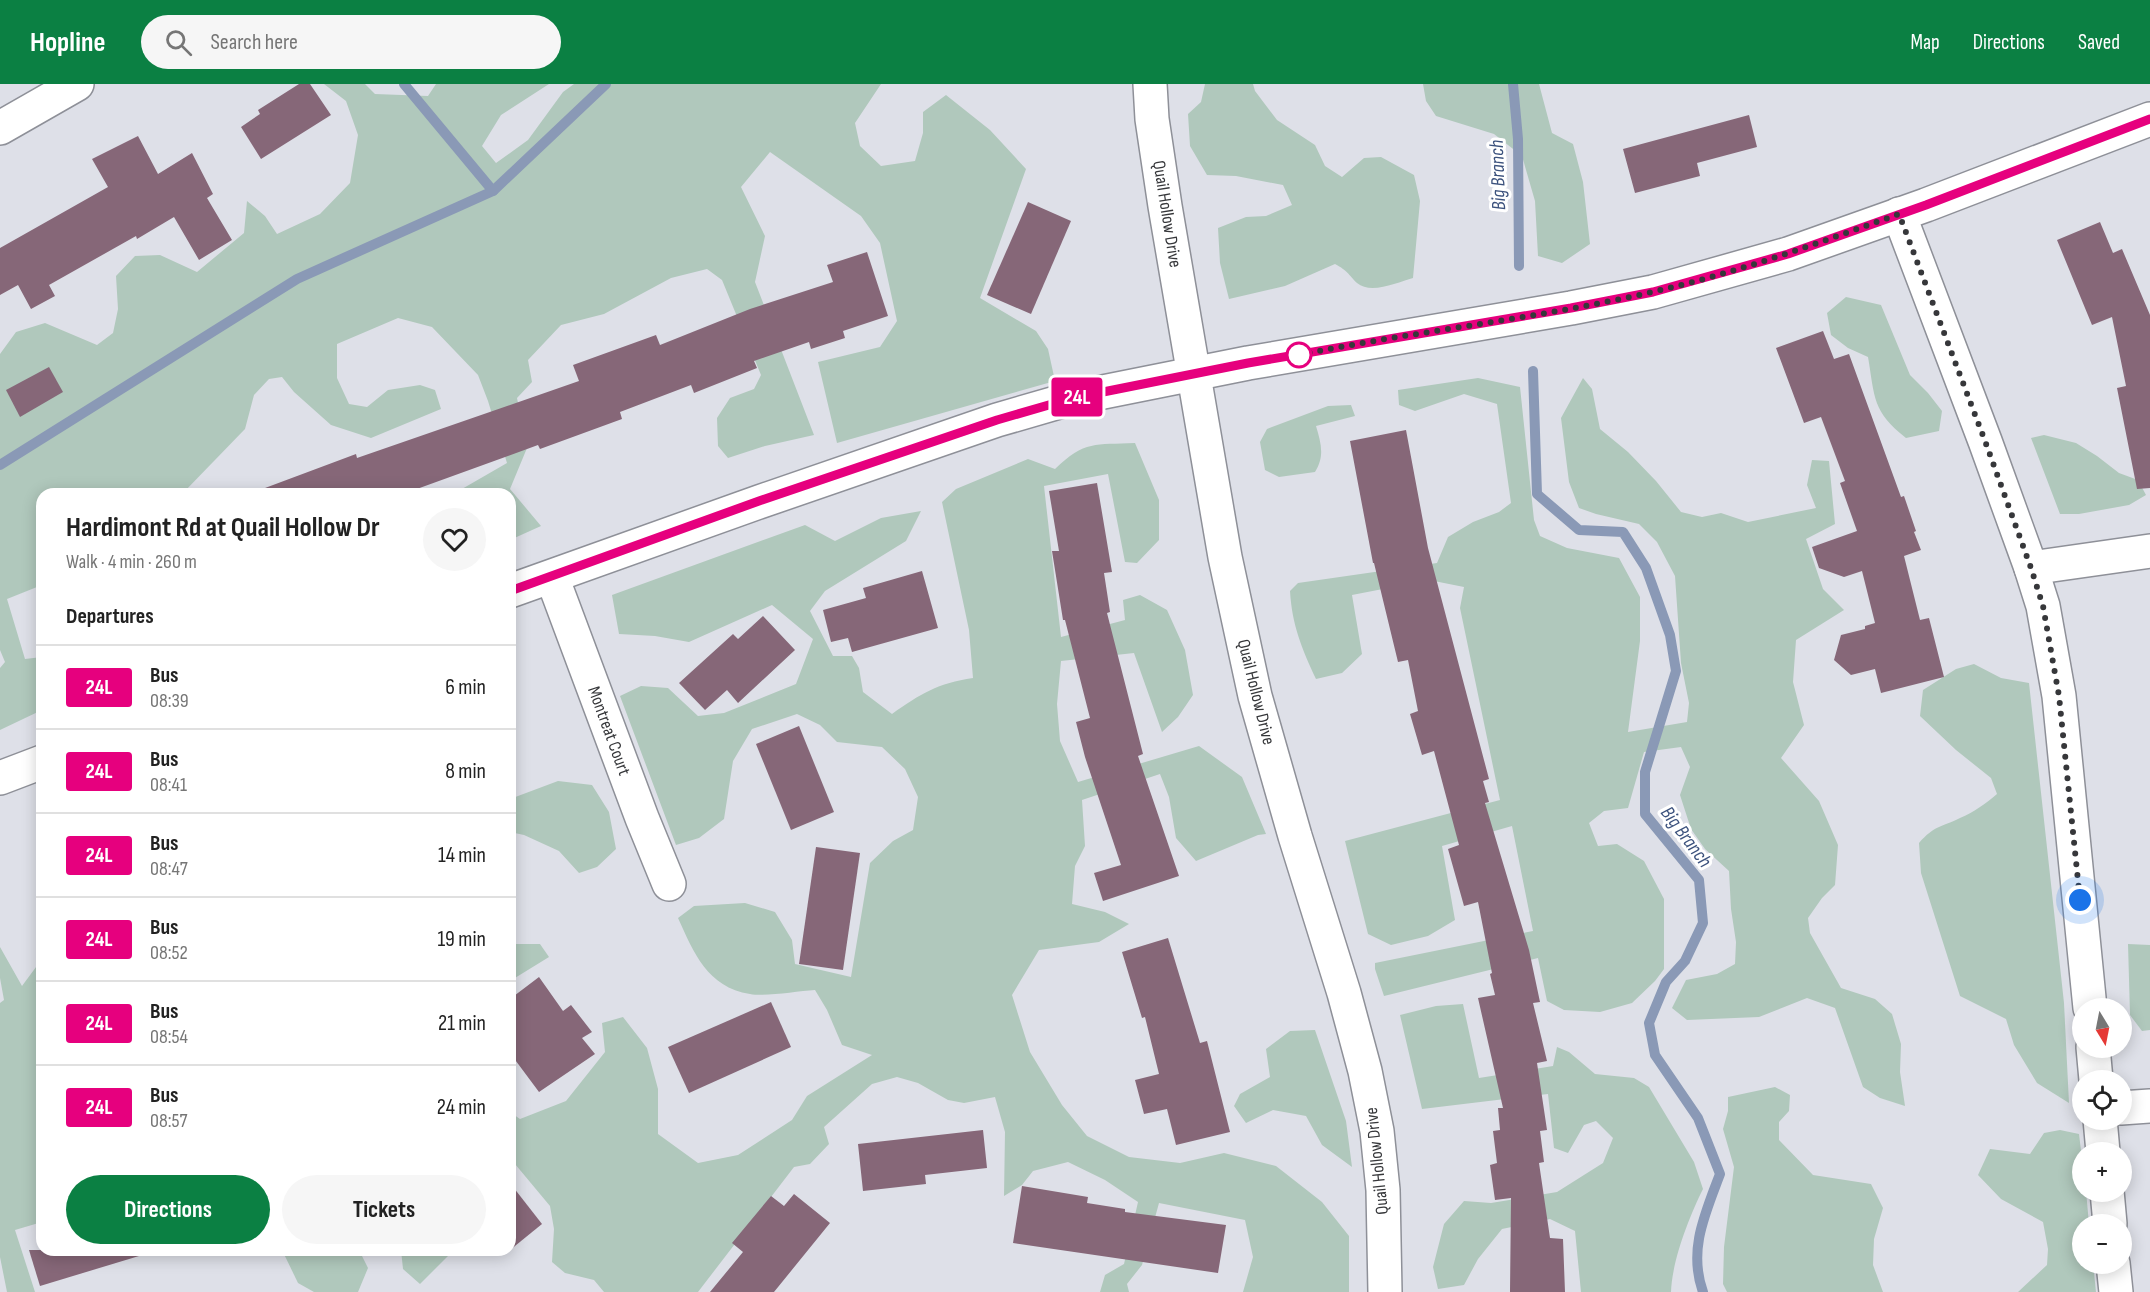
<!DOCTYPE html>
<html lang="en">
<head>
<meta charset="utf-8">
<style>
  :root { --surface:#fff; --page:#f6f6f6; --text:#222; --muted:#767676; --line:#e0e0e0; --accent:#0b8043 }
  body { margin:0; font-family:"Sofia Sans Condensed",sans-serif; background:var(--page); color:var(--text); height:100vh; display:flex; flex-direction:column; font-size:22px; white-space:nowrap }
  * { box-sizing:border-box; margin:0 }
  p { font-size:20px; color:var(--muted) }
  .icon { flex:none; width:33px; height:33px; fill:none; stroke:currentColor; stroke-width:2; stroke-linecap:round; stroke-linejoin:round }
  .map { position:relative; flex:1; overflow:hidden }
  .side { position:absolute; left:36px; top:404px; width:480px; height:768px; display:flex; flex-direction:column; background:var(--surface); border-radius:18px; box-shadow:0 3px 15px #0003 }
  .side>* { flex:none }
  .badge { padding:0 12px; border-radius:4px; font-size:21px; line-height:39px }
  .needle { width:39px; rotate:170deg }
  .controls { position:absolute; left:2072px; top:914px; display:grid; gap:12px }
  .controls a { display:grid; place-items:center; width:60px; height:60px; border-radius:50%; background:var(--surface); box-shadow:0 3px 15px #0003; font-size:30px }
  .you { position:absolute; width:30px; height:30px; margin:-15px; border:4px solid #fff; border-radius:50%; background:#1a73e8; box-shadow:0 0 0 9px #1a73e833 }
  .map>.badge { position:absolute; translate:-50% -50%; box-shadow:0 0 0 3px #fff }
  h2 { padding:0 30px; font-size:22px; line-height:54px }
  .round { display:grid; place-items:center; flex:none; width:63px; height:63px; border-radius:32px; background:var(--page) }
  .overview { display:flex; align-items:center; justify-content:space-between; height:102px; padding:0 30px }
  h1 { font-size:28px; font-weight:700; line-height:45px }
  .action { display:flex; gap:12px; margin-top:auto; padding:12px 30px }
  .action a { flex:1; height:69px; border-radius:36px; background:var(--accent); color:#fff; font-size:24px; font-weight:700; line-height:69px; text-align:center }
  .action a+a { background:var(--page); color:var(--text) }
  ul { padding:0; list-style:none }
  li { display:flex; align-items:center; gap:18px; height:84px; padding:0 30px; border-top:2px solid var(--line) }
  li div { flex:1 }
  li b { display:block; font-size:22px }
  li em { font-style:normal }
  li .badge { min-width:66px; font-weight:700; text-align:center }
  header { display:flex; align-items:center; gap:36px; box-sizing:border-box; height:84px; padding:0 30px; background:var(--accent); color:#fff }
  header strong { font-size:28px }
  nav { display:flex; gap:33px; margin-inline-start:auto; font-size:21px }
  .search { width:420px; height:54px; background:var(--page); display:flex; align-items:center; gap:15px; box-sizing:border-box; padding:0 21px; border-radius:33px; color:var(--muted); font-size:22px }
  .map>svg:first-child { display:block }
  .green { fill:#b0c8bc }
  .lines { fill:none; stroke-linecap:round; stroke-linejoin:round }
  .stream { stroke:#8a99b6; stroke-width:10 }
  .building { fill:#866778 }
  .minor-casing { stroke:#8e9098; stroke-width:36 }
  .minor { stroke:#fff; stroke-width:33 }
  .line-casing { stroke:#fff; stroke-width:14 }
  .line { stroke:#e6007e; stroke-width:9 }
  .walk { stroke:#36373a; stroke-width:6; stroke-dasharray:0 10.8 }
  .stop-dot { fill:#fff; stroke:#e6007e; stroke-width:3 }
  .labels { text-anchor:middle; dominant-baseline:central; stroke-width:6; stroke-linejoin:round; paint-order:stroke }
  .street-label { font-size:18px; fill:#36373a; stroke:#fff }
  .water-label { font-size:20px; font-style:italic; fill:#3c527d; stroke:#fff }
</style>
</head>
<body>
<header>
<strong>Hopline</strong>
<div class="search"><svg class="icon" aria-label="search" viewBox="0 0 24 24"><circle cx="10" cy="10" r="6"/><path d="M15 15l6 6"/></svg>Search here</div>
<nav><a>Map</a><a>Directions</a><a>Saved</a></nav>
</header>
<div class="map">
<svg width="2150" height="1208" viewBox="0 0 2150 1208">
  <rect width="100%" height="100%" fill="#dee0e8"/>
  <g class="green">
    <polygon points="324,0 365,0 375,10 428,12 436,0 549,0 501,31 482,62 496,79 528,56 563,8 574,0 881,0 855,39 860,62 881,82 915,77 923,49 923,28 946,11 990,46 1026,85 980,214 1036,247 1048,265 1055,297 837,359 818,278 880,263 897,237 880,159 861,132 770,68 741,103 765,152 755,198 814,351 765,362 728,374 718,362 717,334 730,314 754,305 761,291 722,196 707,185 671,194 604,230 561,241 528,276 532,298 517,314 527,364 510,405 541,442 510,456 510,410 455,409 507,379 488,317 478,291 432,243 398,234 337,260 337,294 349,320 367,323 388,306 420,301 435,306 441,325 371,354 331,341 294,308 282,293 269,295 254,311 245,345 183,409 42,410 42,501 7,515 25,575 42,573 42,626 0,646 0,584 5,578 0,566 0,270 16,248 45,239 97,261 113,249 118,225 116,192 135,172 160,171 197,188 244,149 247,117 265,132 277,150 320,130 350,99 358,51 346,17"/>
    <path d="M1205,0H1253L1255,7L1277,36L1315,61L1325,82L1342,93L1364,74L1381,73L1414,91L1420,117L1413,194C1398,198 1371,211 1357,199C1348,190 1348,187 1335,180L1285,202L1229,215L1220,179L1218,144L1246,133L1266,132L1292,121L1283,101L1236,92L1207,91L1190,62L1188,30L1201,18Z"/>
    <polygon points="1423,0 1539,0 1552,49 1573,60 1583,98 1590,160 1562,179 1538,172 1535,117 1522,72 1494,50 1436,32 1426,17"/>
    <path d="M1846,213L1881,221L1910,291L1928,309L1942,327L1939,347L1906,354C1872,327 1875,314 1868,273L1848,264L1831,251L1827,229Z"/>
    <path d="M1478,294L1520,303L1534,436L1540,452L1567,464L1619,474L1640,513V557L1628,648L1687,638L1689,619L1681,579L1675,492L1657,458L1639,440L1596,430L1579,424L1569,398L1561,334L1583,294L1592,305L1600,345L1628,368L1656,397L1681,428L1702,433L1721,429L1748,438L1816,424L1807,401L1812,376L1829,377L1835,440L1806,455L1823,505L1844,526L1796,556L1793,598L1804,641L1781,674L1819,717L1838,761L1835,801L1822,814L1808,834L1810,849L1841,904L1875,915L1892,930L1901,960L1900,988L1905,1022L1880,1014L1863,1003L1835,924L1807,914L1759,933L1687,936L1672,924L1686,896L1717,890L1735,880L1736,858L1731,825L1729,787L1705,765L1691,745L1680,711L1690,683L1681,663L1644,668L1628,724L1604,727L1589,739L1598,762L1617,760L1644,777L1664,815V885L1655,897L1632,919L1600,928L1564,926L1547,917L1538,874L1384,912L1375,885V879L1533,847L1512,742L1442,762L1455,836L1428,852L1391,861L1368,850L1345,757L1500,716L1460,524L1464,503L1429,496L1352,511L1362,570L1342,589L1316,595C1302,565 1292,541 1290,507L1298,499L1437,479L1448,453L1473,438L1499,428L1511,419L1497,320L1464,310L1415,327L1399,321L1398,306Z"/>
    <path d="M1351,321L1355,332L1316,342C1321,359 1325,372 1315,388L1279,393L1265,386L1260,358L1267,345L1328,322Z"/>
    <polygon points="2044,351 2076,359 2097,372 2119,389 2138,396 2146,411 2129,421 2079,430 2060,430 2031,354"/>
    <path d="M1135,359L1159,416V456L1137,479L1125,478L1108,390L1044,402L1061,553L1125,536L1123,516L1140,511L1167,526L1185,566L1193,611L1178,633L1162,648L1134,569L1061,577L1057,620L1060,657L1078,698L1199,662L1242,693L1266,750L1258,751L1196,777L1176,754L1169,713L1160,690L1082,716L1085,762L1075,782L1072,820L1105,828L1129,840L1099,858L1039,866L1012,911L1030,968L1062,1021L1087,1052L1129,1073L1180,1079L1224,1069L1276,1082L1322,1118L1349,1152V1208H1243L1253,1173L1245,1136L1159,1119L1142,1181L1127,1200L1129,1208H1100L1105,1191L1124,1180L1138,1118L1105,1096L1068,1078L1033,1087L1022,1101L1004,1112L1005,1048L995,1013L964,1019L948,1016L918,999L897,993L872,1000L824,1043L829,1060L810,1080L794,1083L698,1208H604L594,1196L565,1189L552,1178L554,1145L550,1122L510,1074V1028L520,1035L566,1017L605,968L602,939L623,933L647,964L658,1005V1050L698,1079L738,1071L792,1036L807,1012L872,971L842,961L827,926L815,906C797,907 766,913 750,910C707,903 694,869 678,834L694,822L745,819L775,828L792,856L795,880L851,893L870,779L893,757L913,746L918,713L905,685L882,663L837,658L820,641L797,630L752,645L733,677L724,735L699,754L676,761L620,612L641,602L668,604L698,632L724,629L796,600L813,555L772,521L689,558L655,552L619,550L612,511L805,441L835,457L881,434L921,427L906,457L825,507L810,527L833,572H852L859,584L863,608L892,630C920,610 938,599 973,594L969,546L942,418L956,405L1028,375L1055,385C1085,356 1095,361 1135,359Z"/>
    <path d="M1974,580L2001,594L2029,599L2064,919L2069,1019L2037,999L2014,961L2006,935L1960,912L1921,789L1919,759C1935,741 1940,744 1960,734C1974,728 1985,720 1997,710L1991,694L1956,666L1920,632L1923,606L1956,585Z"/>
    <polygon points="558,697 592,701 609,728 616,765 597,783 579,789 559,767 524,751 510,748 510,715"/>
    <polygon points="510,860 540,860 549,873 510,897"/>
    <polygon points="2128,860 2150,861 2150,946 2142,947 2130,931"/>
    <polygon points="0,863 22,902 39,879 42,878 42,1138 15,1146 35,1208 7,1208 0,1173 0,919 4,916 0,894"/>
    <path d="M1463,920L1479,994L1553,982L1557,963L1569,968L1595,990L1634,994L1649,1003L1694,1078L1703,1105C1689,1133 1672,1177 1671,1208H1581L1575,1147L1550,1135L1502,1145L1478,1175L1464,1201L1438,1205L1433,1183L1444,1140L1464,1117L1491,1119L1557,1108L1603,1079L1613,1054L1596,1037L1584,1041L1568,1069L1554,1064L1548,1010L1422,1025L1400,931L1436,922Z"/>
    <polygon points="1315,946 1346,1037 1352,1083 1322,1061 1306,1032 1273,1026 1246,1039 1234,1022 1240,1010 1270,993 1266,965 1290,947"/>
    <polygon points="1775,1003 1790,1011 1789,1027 1779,1038 1779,1056 1813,1091 1871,1100 1883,1124 1874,1155 1873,1181 1883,1208 1727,1208 1723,1200 1724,1163 1734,1083 1723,1045 1728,1027 1728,1013"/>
    <polygon points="2060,1046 2079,1050 2082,1075 2082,1107 2086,1107 2089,1140 2082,1140 2082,1179 2093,1179 2096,1208 2018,1208 2047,1181 2048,1165 2043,1138 2001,1115 1978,1091 1990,1065 2030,1070 2044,1049"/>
    <polygon points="282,1166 359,1166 368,1184 358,1208 314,1208 298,1199"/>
    <polygon points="401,1166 454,1166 420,1200 403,1185"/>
  </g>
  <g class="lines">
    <g class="stream">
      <polyline points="404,0 493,107"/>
      <polyline points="1513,0 1518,55 1519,182"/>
      <path d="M1533,287L1537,410L1579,446L1623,448L1646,484L1670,551L1676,587L1645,688V730L1699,796L1703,839L1685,877L1666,898L1649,939L1655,971L1698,1034L1720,1090C1705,1130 1688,1166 1703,1208"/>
      <polyline points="0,381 297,195 493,107 606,0"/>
    </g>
  </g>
  <g class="building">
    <polygon points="299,0 310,0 331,31 261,75 241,43 260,30 258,26"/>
    <polygon points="1749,31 1757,63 1697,79 1700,92 1635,109 1623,65"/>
    <polygon points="138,52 158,90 192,69 213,110 207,114 232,156 199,176 174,133 137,155 136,152 49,201 55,212 31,225 18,201 0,211 0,164 108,103 92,75"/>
    <polygon points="1028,118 1071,137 1031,230 987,211"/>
    <polygon points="2100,138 2113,169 2122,165 2150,231 2150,404 2137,405 2117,304 2126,302 2112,233 2092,241 2057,156"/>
    <polygon points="867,168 888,232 843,247 845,254 811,265 809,258 754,277 757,284 694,309 691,301 620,328 622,335 540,365 538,361 403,410 258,410 257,407 356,370 357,374 579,297 573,281 656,251 660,261 750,225 833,198 827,181"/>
    <polygon points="1823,247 1834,275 1849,270 1901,413 1904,412 1916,447 1914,448 1921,466 1904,472 1920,536 1929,534 1944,593 1881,609 1875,585 1851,591 1834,576 1841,551 1865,545 1865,542 1875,539 1862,487 1844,493 1819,484 1812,463 1857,447 1840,399 1845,397 1821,333 1804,339 1776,264"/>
    <polygon points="49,283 63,308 20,333 6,306"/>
    <polygon points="1406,346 1428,464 1489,695 1483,697 1489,718 1485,719 1529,866 1540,918 1533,919 1547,977 1537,979 1547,1046 1540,1047 1544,1078 1539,1079 1550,1154 1563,1155 1565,1208 1510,1208 1511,1114 1495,1116 1490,1081 1497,1079 1493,1047 1500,1046 1498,1024 1503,1024 1478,914 1495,911 1490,890 1492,889 1478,818 1464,822 1448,765 1459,761 1434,667 1422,671 1410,630 1418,627 1408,576 1398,578 1374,479 1373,479 1350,357"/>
    <polygon points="1097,399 1112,488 1104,489 1110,528 1107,529 1143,670 1138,672 1179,792 1103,817 1094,789 1121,781 1085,673 1076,638 1090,634 1065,536 1063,536 1052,467 1059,467 1049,407"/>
    <polygon points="922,487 938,544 852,568 848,554 831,558 823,526 866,514 863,504"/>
    <polygon points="763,532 795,566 738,619 727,606 705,626 679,599 733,550 738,555"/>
    <polygon points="799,642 834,728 791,746 756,660"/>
    <polygon points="816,763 860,769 843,886 799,880"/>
    <polygon points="1168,854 1200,959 1207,957 1230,1048 1176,1061 1167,1025 1144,1030 1135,996 1159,990 1145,933 1142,934 1122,868"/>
    <polygon points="539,893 563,927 571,921 592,948 582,954 595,970 539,1008 510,969 510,915"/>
    <polygon points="771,918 791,963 689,1009 668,963"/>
    <polygon points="983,1046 987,1084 925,1091 926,1100 863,1107 858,1060"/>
    <polygon points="510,1099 542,1140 510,1166"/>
    <polygon points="1022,1102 1088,1113 1087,1119 1125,1125 1125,1128 1226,1141 1218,1189 1013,1159"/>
    <polygon points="794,1110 830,1139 774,1208 710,1208 743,1168 732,1159 771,1112 784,1122"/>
    <polygon points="29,1166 138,1166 139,1172 40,1202"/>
  </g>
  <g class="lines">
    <g class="minor-casing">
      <g id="minor">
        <polyline points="1150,0 1152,35 1165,122 1225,473 1255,612 1295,752 1344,909 1365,987 1377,1047 1383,1106 1385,1208"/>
        <polyline points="0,44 77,0"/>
        <polyline points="1899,130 1985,357 2031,484 2043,522 2059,612 2090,924"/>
        <polyline points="2031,484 2150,467"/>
        <polyline points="552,493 642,734 669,800"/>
        <polyline points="510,507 759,418 997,336 1073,314 1248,279 1571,224 1653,208 1788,170 1926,121 2150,35"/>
        <polyline points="0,694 42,678"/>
        <polyline points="2093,963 2096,996"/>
        <polyline points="2121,1024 2150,1022"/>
        <polyline points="2100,1035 2103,1068"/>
        <polyline points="2107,1107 2110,1140"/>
        <polyline points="2113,1179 2116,1208"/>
      </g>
    </g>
    <use href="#minor" class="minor"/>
  </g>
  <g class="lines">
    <g class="line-casing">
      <polyline id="line" points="510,507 759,417 997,336 1073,314 1248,279 1571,224 1653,208 1788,170 1926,121 2150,35"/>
    </g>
    <use href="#line" class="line"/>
    <path class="walk" d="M1299,271C1416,247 1536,235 1652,208C1737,189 1818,159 1899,130L1985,357L2031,484L2043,522L2059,612L2080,816"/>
  </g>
  <circle class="stop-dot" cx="1299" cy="271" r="12"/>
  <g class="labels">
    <g class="street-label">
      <text transform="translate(1167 130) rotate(81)">Quail Hollow Drive</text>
      <text transform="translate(1256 608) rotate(76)">Quail Hollow Drive</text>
      <text transform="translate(609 647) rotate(70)">Montreat Court</text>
      <text transform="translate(1377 1077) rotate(-96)">Quail Hollow Drive</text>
    </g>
    <g class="water-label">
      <text transform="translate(1498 91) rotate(-92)">Big Branch</text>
      <text transform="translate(1686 753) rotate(53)">Big Branch</text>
    </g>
  </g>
</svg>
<div class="controls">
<a><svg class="needle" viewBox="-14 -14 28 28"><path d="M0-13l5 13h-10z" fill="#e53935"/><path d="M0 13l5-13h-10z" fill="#767676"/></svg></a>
<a><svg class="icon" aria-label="locate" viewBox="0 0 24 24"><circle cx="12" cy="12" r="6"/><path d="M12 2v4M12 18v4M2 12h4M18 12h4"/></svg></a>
<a>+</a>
<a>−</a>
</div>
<div class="you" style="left:2080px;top:816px"></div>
<b class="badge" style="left:1077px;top:313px;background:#e6007e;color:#fff">24L</b>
<section class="side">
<div class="overview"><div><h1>Hardimont Rd at Quail Hollow Dr</h1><p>Walk · 4 min · 260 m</p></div><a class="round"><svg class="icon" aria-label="heart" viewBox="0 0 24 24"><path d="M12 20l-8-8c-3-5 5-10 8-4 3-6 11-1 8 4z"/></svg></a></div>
<h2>Departures</h2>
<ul>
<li><span class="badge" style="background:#e6007e;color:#fff">24L</span><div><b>Bus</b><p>08:39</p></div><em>6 min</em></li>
<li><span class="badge" style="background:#e6007e;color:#fff">24L</span><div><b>Bus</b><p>08:41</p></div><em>8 min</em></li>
<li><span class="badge" style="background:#e6007e;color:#fff">24L</span><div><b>Bus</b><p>08:47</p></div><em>14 min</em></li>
<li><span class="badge" style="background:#e6007e;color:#fff">24L</span><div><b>Bus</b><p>08:52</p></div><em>19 min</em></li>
<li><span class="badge" style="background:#e6007e;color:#fff">24L</span><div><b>Bus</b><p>08:54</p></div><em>21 min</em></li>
<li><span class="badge" style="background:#e6007e;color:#fff">24L</span><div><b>Bus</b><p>08:57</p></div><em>24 min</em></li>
</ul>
<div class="action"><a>Directions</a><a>Tickets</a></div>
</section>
</div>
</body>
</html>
